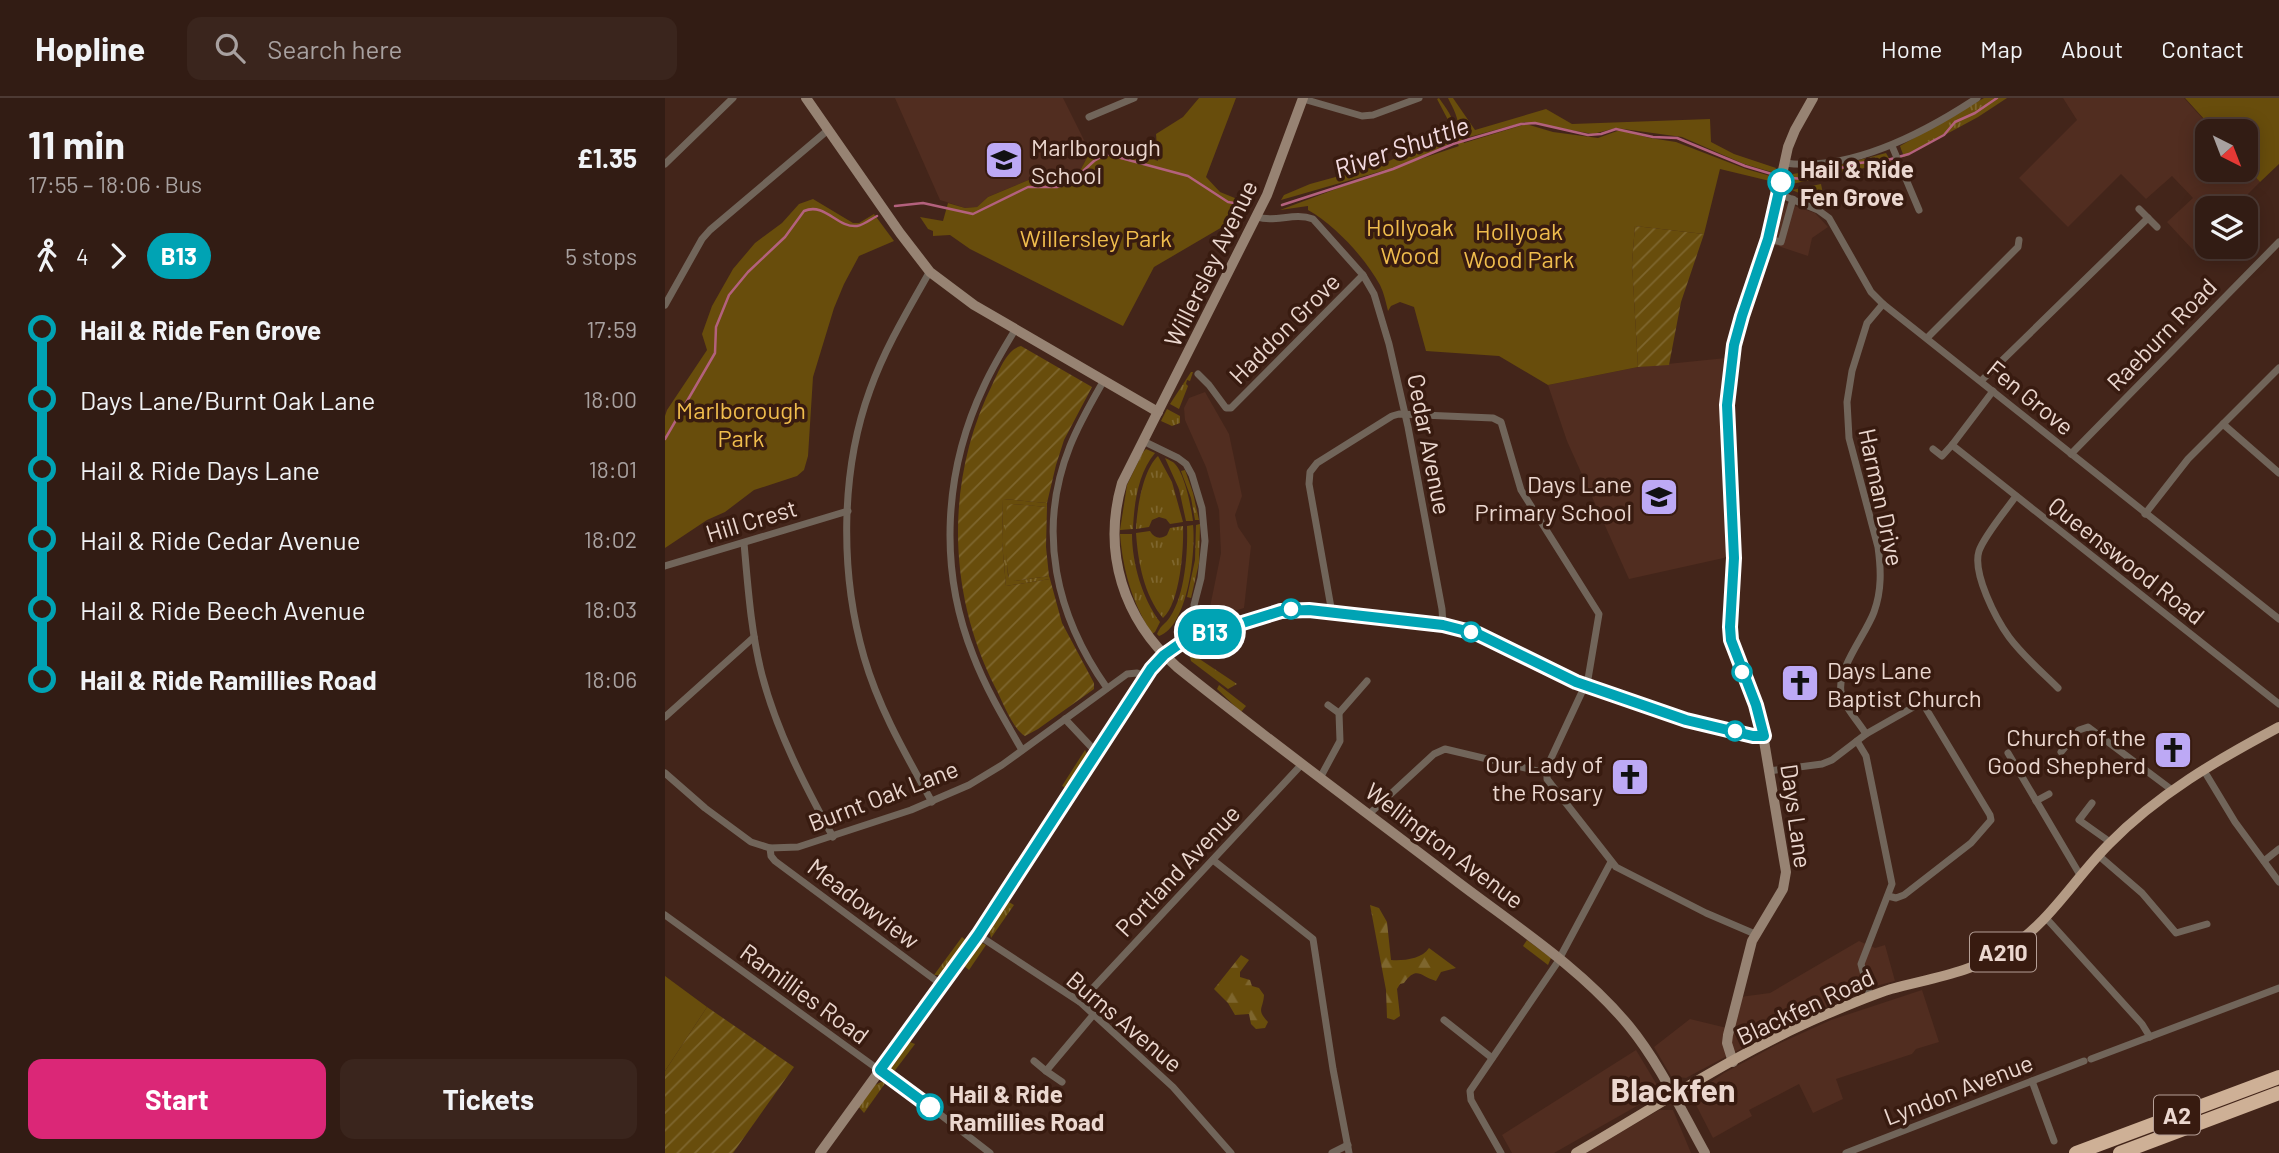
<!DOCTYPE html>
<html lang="en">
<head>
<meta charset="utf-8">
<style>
  :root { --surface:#321c14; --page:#3a251d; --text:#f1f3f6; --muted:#a8a1a0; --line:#4d3a34; --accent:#db2777 }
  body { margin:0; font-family:Barlow,sans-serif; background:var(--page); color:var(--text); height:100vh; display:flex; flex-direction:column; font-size:26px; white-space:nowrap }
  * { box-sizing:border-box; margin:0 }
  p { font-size:23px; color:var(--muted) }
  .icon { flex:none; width:38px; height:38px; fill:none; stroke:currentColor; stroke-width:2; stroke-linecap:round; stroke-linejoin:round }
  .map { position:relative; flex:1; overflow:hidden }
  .drawer { display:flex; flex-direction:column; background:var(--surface); width:665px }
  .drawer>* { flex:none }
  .badge { padding:0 14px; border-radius:23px; font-size:24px; line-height:46px }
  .needle { width:46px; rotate:138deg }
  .fabs { position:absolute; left:1530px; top:21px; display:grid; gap:14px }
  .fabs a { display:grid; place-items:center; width:63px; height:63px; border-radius:14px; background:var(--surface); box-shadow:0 4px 18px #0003,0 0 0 2px var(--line); font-size:35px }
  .map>.badge { position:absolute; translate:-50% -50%; box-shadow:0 0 0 4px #fff }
  .legs { display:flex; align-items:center; gap:10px; height:77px; padding:0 28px; font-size:23px }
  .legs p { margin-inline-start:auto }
  .head { display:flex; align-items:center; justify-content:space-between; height:119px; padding:0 28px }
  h1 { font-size:38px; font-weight:700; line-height:52px }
  .primary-button { display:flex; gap:14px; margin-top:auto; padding:14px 28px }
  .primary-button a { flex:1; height:80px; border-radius:14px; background:var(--accent); color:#fff; font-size:28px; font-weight:700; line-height:80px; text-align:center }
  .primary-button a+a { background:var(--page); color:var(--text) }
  ul { padding:0 28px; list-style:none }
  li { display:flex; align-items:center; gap:24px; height:70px; font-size:26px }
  li i { display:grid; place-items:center; width:10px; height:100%; margin:0 9px; background:currentColor }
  li i::after { content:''; width:18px; height:18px; margin:-9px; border:5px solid; border-radius:50%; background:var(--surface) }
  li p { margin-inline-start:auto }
  li:first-child i { background:linear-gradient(#0000 50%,currentColor 0) }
  li:last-child i { background:linear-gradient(currentColor 50%,#0000 0) }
  header { display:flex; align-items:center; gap:42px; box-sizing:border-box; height:98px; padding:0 35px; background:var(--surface); border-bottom:2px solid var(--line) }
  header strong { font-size:33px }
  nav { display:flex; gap:38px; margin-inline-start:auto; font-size:24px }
  .search { width:490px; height:63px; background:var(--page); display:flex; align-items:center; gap:18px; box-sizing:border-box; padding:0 24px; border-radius:14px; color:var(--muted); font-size:26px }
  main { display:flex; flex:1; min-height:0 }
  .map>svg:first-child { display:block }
  .built { fill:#512d20 }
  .grass { fill:url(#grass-tufts) }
  .forest { fill:url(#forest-firs) }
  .park { fill:#684d0c }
  .garden { fill:url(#garden-furrows) }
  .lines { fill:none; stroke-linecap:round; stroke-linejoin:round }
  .stream { stroke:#b3617d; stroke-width:2.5 }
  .street { stroke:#71655a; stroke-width:7 }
  .secondary { stroke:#978373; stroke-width:10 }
  .primary { stroke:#b49b85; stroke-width:10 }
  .highway { stroke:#ceb096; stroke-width:14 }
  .line-1-casing { stroke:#fff; stroke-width:16 }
  .line-1 { stroke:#00a3b4; stroke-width:10 }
  .stop-1-dot { fill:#fff; stroke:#00a3b4; stroke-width:3.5 }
  .labels { text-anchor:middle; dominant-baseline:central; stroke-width:7; stroke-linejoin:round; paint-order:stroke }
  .shield { fill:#381b10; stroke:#b59f96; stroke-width:2 }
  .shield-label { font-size:23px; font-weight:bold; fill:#ebd7cf }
  .poi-label { font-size:24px; fill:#ebd7cf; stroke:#381b10; text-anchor:end }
  .stop-label { font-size:24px; font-weight:bold; fill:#ebd7cf; stroke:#381b10; text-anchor:start }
  .park-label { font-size:24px; fill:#f0bd4d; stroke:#381b10 }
  .street-label { font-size:24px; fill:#ebd7cf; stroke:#381b10 }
  .water-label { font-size:26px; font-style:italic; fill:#f3dbe1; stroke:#381b10 }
  .district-label { font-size:32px; font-weight:bold; fill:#ebd7cf; stroke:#381b10 }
</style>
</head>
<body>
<header>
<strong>Hopline</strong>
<div class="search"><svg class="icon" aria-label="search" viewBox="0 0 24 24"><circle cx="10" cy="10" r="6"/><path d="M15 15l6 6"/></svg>Search here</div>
<nav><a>Home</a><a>Map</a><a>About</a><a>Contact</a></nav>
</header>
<main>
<section class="drawer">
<div class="head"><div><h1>11 min</h1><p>17:55 – 18:06 · Bus</p></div><b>£1.35</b></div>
<div class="legs"><svg class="icon" aria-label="walk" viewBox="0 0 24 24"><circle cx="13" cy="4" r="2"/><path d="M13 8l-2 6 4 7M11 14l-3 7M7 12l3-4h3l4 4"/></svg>4<svg class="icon" aria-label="forward" viewBox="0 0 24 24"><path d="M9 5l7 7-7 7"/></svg><b class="badge" style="background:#00a3b4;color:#fff">B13</b><p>5 stops</p></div>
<ul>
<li><i style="color:#00a3b4"></i><b>Hail &amp; Ride Fen Grove</b><p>17:59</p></li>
<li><i style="color:#00a3b4"></i><span>Days Lane/Burnt Oak Lane</span><p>18:00</p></li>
<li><i style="color:#00a3b4"></i><span>Hail &amp; Ride Days Lane</span><p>18:01</p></li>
<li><i style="color:#00a3b4"></i><span>Hail &amp; Ride Cedar Avenue</span><p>18:02</p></li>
<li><i style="color:#00a3b4"></i><span>Hail &amp; Ride Beech Avenue</span><p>18:03</p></li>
<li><i style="color:#00a3b4"></i><b>Hail &amp; Ride Ramillies Road</b><p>18:06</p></li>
</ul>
<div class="primary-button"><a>Start</a><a>Tickets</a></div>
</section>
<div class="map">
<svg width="1614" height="1055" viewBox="0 0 1614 1055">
  <defs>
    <pattern id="grass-tufts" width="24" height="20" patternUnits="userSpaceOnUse" patternTransform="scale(1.75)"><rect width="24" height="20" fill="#684d0c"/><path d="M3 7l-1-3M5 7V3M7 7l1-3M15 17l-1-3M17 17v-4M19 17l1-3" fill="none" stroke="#7e662e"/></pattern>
    <pattern id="forest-firs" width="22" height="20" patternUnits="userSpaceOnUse" patternTransform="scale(1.75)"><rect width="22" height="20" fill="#684d0c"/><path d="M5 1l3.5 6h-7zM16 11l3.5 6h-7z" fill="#7e662e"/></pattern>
    <pattern id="garden-furrows" width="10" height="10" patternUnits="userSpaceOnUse" patternTransform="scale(1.75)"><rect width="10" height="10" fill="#684d0c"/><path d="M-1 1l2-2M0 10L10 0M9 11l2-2" fill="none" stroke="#7e662e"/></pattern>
  </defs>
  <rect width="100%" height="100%" fill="#43251a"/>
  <g class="built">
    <polygon points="230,0 398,0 425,54 416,71 397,82 366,81 323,99 312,109 300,110 275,102"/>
    <polygon points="1398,0 1519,0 1549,33 1542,33 1542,72 1580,72 1580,68 1595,84 1569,110 1542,110 1542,138 1528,152 1502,124 1528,100 1507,78 1481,101 1456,76 1403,129 1354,80 1412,22"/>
    <polygon points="1118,104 1150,115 1163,129 1147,140 1143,158 1107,146"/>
    <polygon points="1061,260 1055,314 1063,459 964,481 902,343 883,287 973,269"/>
    <polygon points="540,294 564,336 577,398 570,417 573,429 586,448 579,510 556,517 547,513 545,509 556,455 554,412 541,369 520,322 519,310 524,300"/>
    <polygon points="1194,843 1210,850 1220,847 1230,883 1207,889 1126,924 1021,980 1006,978 989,949 1025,921 1066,931 1075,899 1105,895"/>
    <polygon points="1257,892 1274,944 1251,951 1247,956 1171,981 1178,1001 1148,1015 1134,986 1084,1012 1087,1018 1048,1040 1028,1001 1030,995 1059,975 1111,947 1166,922"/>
    <polygon points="971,952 992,987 986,1000 889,1055 847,1055 837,1037"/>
    <polygon points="994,1012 1008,1012 1026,1055 921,1055"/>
  </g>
  <g class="grass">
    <polygon points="1319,0 1342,0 1313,19 1239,59 1235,48"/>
    <polygon points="1221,55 1226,64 1127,86 1128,76 1164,70"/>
    <polygon points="1156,86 1160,106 1127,92"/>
    <polygon points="526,274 528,274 525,283 522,282 521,286 523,288 514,311 505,306"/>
    <polygon points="502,311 515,318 515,325 507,328 496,323"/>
    <path d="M481,351L490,355C473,375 469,406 468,431L455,432L462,387L478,354Z"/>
    <path d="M493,358L507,384L518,424L505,426L501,421L494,419L487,422L484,429L471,431C472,410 478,372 493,358Z"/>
    <path d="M500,360C502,361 509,364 510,366C520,377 526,408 528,423H521L514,391Z"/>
    <polygon points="520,372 528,395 534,422 530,422 526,400 516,373"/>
    <polygon points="338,401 382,405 382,409 347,406 342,410 341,450 343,478 350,483 384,478 385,481 341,488 337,444"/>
    <polygon points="535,426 534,465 526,500 522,499 530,462 531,427"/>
    <path d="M528,427C531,453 523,529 494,538L492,536C497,525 500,527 505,519C520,497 523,454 522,428Z"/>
    <path d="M518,428C519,451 515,505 498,520C479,497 473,464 471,435L485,433C489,440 495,442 502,437L505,430Z"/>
    <path d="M455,436H467C467,465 477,500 495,524L490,534L487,536C467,504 458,473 455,436Z"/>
    <polygon points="524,554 572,586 563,591 526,563"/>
    <polygon points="554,587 581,608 576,614 552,591"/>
    <polygon points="420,652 424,659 403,691 397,688"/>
    <polygon points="342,803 349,807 326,840 324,830"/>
    <polygon points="297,839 303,844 279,877 269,877"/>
    <polygon points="862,842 886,860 883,867 858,848"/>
    <polygon points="317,845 321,847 304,872 298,867 312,848"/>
    <polygon points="242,943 250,946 228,975 226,972 228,962"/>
    <polygon points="216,984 221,984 199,1015 194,1009 210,987"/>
  </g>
  <g class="forest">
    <path d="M705,807L714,810L722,824L726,862C738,863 757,861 764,850L791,870L776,874L771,883C756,879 752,867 739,885L735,886L732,891L735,918L729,922L722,920L721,892Z"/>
    <path d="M576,857L584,862L575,874V879L585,882L587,888L594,890L599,897C598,912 591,911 603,924L600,930L591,931L586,926L584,916L570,917L563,905L549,891Z"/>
  </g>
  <g class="park">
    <polygon points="534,0 571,0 541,79 555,94 582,105 576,118 489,169 458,228 305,151 285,137 268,138 268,133 263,131 255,119 278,123 283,105 300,110 312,109 323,99 366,81 397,82 416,71 425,54 441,44 493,63 491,36 518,19"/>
    <path d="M774,0C785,16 797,29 782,47L729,70L794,48L791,44C797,26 791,16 783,0H788L810,32L881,11L907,26L1045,21L1046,44L1069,56L1111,70L1110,75L1079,66L1017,39L951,30L928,36L860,24L797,41L799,45L861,26L888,34L933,40L955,32L985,40L1011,44L1081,71L1109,79V84L1055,71L1039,136L970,128L967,165L973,269L883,287L834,258L761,253L749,209L735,204L726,208L723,213C721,205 719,195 715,187C700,160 670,127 643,112V108L615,112L724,71L616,102L619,97L645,86L718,66L753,49L788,37L783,22L772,1Z"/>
    <polygon points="1520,0 1614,0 1614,66 1595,84 1580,68 1580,33 1550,33"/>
    <polygon points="148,101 188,125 194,125 209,116 229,143 194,158 179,186 169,210 148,279 143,358 139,372 132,378 89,392 60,414 42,422 0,450 0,318 2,312 42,252 37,236 47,208 68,171 90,145 117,125 134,106"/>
    <polygon points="0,878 42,909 0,973"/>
  </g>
  <g class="garden">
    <polygon points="970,128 1039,136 1016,204 1004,267 973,269 967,165"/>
    <path d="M356,248L427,289L399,342L391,367L382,405L338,401L337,444L341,488L385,481L397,525L429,585V591L373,631L360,638C347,630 338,604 330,589C282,494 280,381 328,285C334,273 342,251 356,248Z"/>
    <path d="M347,406L382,409L381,449L384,478L350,483L344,481C340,457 339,432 342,408Z"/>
    <polygon points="42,909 129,969 68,1055 0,1055 0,973"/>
  </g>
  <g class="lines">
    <g class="stream">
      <polyline points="1127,80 1138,81 1193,65 1219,63 1244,56 1279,37 1290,24 1310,15 1332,0"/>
      <polyline points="617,107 728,71 788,46 856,26 870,25 923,37 936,36 951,31 988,39 1012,40 1080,68 1110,77"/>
      <polyline points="230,108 258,105 308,116 363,89 392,89 405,85 429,63 441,56 523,78 563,104 581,107"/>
      <path d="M0,341L50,255L51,229L64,197L83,174L120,139L139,113C160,104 172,130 192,128C199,127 206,121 212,118"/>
    </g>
    <g class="street">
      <polyline points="638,1 697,18 708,17 754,0"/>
      <polyline points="424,19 469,0"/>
      <polyline points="1227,48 1254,112"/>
      <path d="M1119,65C1184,74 1259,35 1312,0"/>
      <polyline points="0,66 68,0"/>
      <polyline points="1114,96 1153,112 1164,120 1206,194 1218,206 1614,521"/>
      <polyline points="1474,111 1492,129"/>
      <polyline points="1103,141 1116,144 1128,101"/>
      <path d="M265,173C243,212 220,250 205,292C175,374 175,476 199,559C214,611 241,657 267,704"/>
      <polyline points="698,177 709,196 724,246 743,329 777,511 778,527"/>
      <polyline points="0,207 37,141 45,132 163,32"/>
      <path d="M350,232C339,250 328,268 319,288C279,372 273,470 308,557C321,591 339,621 357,652"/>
      <polyline points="1262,240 1353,149 1354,142"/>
      <path d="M533,276L544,287L561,310H566L698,177L648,121C629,114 610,125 592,119"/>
      <path d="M439,282C427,303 414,325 405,348C371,433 391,518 442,590"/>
      <polyline points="1316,283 1483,120"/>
      <polyline points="1328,293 1287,347 1614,606"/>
      <polyline points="1558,326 1614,375"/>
      <polyline points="478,343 513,360 521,366 527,377 537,410 540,443 536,480 529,507 532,537"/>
      <polyline points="1268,351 1277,358 1287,347"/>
      <polyline points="1406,356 1614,144"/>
      <path d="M1351,398C1341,412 1319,438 1314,453C1307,475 1331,521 1344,539C1358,558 1377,574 1393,590"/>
      <polyline points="1480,416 1523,361 1614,270"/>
      <path d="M79,445C83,490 86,534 97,577C112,634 140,688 168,739"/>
      <polyline points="0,468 183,413"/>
      <polyline points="667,515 644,386 645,374 652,365 727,318 734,316 828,320 836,324 856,392 934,516 923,581 882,669 882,681 951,769 1041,815 1090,836"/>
      <polyline points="499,557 519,542 528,538 558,531 616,513 644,511 778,527 807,534 911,584 1021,622 1088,638 1099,638"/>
      <polyline points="674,615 702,583"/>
      <polyline points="0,619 89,539"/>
      <polyline points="400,621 432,655"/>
      <path d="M1201,636C1193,623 1179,609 1176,594C1172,571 1201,536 1209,514C1217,492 1216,471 1213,449L1184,340L1182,304L1187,273L1202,225L1218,206"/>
      <polyline points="1192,643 1201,658 1227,786 1196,866 1205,899"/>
      <polyline points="1396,654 1414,632 1423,629 1507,692"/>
      <polyline points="1343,655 1415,777"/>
      <polyline points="1538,671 1570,724 1614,784"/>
      <polyline points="1104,673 1157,666 1167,662 1201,636 1252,607 1256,606 1260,609 1325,717 1326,722 1306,745 1239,797 1231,800 1223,798"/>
      <polyline points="0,675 40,710 86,744 105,750 133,749 246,712 304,687 337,667 462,576 472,575 481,579"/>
      <polyline points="655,680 675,643 674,615 663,607"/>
      <polyline points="1371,703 1384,696"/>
      <polyline points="1427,705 1414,722 1445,744"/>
      <polyline points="703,717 769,656 780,651 881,675"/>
      <polyline points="105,750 106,758 110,763 277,887"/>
      <polyline points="1433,757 1477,795 1511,835 1542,826"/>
      <polyline points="548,762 648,841 668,971 684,1055"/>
      <polyline points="1599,763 1614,751"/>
      <polyline points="0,817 272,1014 325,1055"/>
      <polyline points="1381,820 1477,926 1485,939"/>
      <polyline points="313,837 415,904 508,989 566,1055"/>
      <polyline points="415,904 637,666"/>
      <polyline points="779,922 827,960"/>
      <polyline points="1426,961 1614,890"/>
      <polyline points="369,963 381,973"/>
      <polyline points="1367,983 1389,1043"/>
      <polyline points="397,984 381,973 429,916"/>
      <polyline points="667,1055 683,1047"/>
      <polyline points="836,1055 806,1002 805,993 892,865 946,764"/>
      <polyline points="1181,1055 1419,963"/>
    </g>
    <g class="secondary">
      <polyline points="141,0 235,135 265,174 309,207 493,314"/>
      <path d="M638,0L602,97L457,385C437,454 458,521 512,569C604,643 700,713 794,785C852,829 917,871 964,928C995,966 1016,1012 1040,1055"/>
      <polyline points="1068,964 1062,945 1063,937 1087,843 1118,791 1121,774 1096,625 1092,607 1069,554 1064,529 1070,474 1062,307 1069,248 1077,218 1103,141 1123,49 1130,32 1148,0"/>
      <polyline points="155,1055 313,837 481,579 499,557"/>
    </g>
    <path class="primary" d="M911,1055C994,1007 1074,953 1162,916C1183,907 1204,898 1226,891C1266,880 1306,875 1341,852C1384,826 1409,781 1444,746C1493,696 1552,662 1614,629"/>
    <g class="highway">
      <polyline points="1411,1055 1614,979"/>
      <polyline points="1455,1055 1614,995"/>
    </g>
  </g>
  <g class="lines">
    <g class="line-1-casing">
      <polyline id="line-1" points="265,1009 215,972 313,837 486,571 499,557 523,540 558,531 616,513 644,512 778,527 813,536 911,584 1021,622 1088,638 1099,638 1091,607 1066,542 1065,529 1069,460 1062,307 1069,247 1077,218 1103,141 1116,84"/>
    </g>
    <use href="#line-1" class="line-1"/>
  </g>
  <defs>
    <g id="school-square" transform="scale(2.0125)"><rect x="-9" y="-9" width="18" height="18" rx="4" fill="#bda9f5" stroke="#381b10"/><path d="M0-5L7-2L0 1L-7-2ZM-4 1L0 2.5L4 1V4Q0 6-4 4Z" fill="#111"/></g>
    <g id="church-square" transform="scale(2.0125)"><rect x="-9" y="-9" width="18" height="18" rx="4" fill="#bda9f5" stroke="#381b10"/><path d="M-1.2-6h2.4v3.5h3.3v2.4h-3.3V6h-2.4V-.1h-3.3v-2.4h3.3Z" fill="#111"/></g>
  </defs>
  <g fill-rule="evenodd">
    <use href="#school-square" x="339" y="62"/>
    <use href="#school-square" x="994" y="399"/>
    <use href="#church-square" x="1135" y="585"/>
    <use href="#church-square" x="1508" y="652"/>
    <use href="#church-square" x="965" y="679"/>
  </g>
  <g class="stop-1-dot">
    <circle cx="1116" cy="84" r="12"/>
    <circle cx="626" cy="511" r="9"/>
    <circle cx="806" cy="534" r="9"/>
    <circle cx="1077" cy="574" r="9"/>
    <circle cx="1070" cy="633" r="9"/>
    <circle cx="265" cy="1009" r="12"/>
  </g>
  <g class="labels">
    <g class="shield">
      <rect x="1305" y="834.5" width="66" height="39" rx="5"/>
      <rect x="1489" y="997.5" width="46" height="39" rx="5"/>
    </g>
    <g class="shield-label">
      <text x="1338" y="854">A210</text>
      <text x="1512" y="1017">A2</text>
    </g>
    <g class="poi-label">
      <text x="366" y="48" text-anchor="start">Marlborough<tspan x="366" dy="28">School</tspan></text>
      <text x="967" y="385">Days Lane<tspan x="967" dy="28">Primary School</tspan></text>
      <text x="1162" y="571" text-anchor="start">Days Lane<tspan x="1162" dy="28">Baptist Church</tspan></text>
      <text x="1481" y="638">Church of the<tspan x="1481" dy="28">Good Shepherd</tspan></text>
      <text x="938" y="665">Our Lady of<tspan x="938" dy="28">the Rosary</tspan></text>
    </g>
    <g class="stop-label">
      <text x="1135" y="70">Hail &amp; Ride<tspan x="1135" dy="28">Fen Grove</tspan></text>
      <text x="284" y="995">Hail &amp; Ride<tspan x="284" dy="28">Ramillies Road</tspan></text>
    </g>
    <g class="park-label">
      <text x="745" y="128">Hollyoak<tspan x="745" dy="28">Wood</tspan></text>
      <text x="854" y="132">Hollyoak<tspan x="854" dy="28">Wood Park</tspan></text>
      <text x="431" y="139">Willersley Park</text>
      <text x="76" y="311">Marlborough<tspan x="76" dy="28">Park</tspan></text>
    </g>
    <g class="street-label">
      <text transform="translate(545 165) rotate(-64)">Willersley Avenue</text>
      <text transform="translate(619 230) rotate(-45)">Haddon Grove</text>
      <text transform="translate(1496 236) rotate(-46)">Raeburn Road</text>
      <text transform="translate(1366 299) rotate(39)">Fen Grove</text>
      <text transform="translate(765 346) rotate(79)">Cedar Avenue</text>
      <text transform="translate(1217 399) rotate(78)">Harman Drive</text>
      <text transform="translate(86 422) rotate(-17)">Hill Crest</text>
      <text transform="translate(1462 462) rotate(38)">Queenswood Road</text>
      <text transform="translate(218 697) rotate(-21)">Burnt Oak Lane</text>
      <text transform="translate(1132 718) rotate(82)">Days Lane</text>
      <text transform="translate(780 747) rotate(37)">Wellington Avenue</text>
      <text transform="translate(512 772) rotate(-47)">Portland Avenue</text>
      <text transform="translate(199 805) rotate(37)">Meadowview</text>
      <text transform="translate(140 895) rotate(36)">Ramillies Road</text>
      <text transform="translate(1140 908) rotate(-25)">Blackfen Road</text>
      <text transform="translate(460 923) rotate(40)">Burns Avenue</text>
      <text transform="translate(1293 991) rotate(-21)">Lyndon Avenue</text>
    </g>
    <g class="water-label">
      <text transform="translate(736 48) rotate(-19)">River Shuttle</text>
    </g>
    <g class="district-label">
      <text x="1008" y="991">Blackfen</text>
    </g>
  </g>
</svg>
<div class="fabs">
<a><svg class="needle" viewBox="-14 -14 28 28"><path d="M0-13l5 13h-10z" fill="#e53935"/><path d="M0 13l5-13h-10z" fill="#a8a1a0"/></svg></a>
<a><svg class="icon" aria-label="layers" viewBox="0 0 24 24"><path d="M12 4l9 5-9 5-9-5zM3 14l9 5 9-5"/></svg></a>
</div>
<b class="badge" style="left:545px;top:534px;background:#00a3b4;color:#fff">B13</b>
</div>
</main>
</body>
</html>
